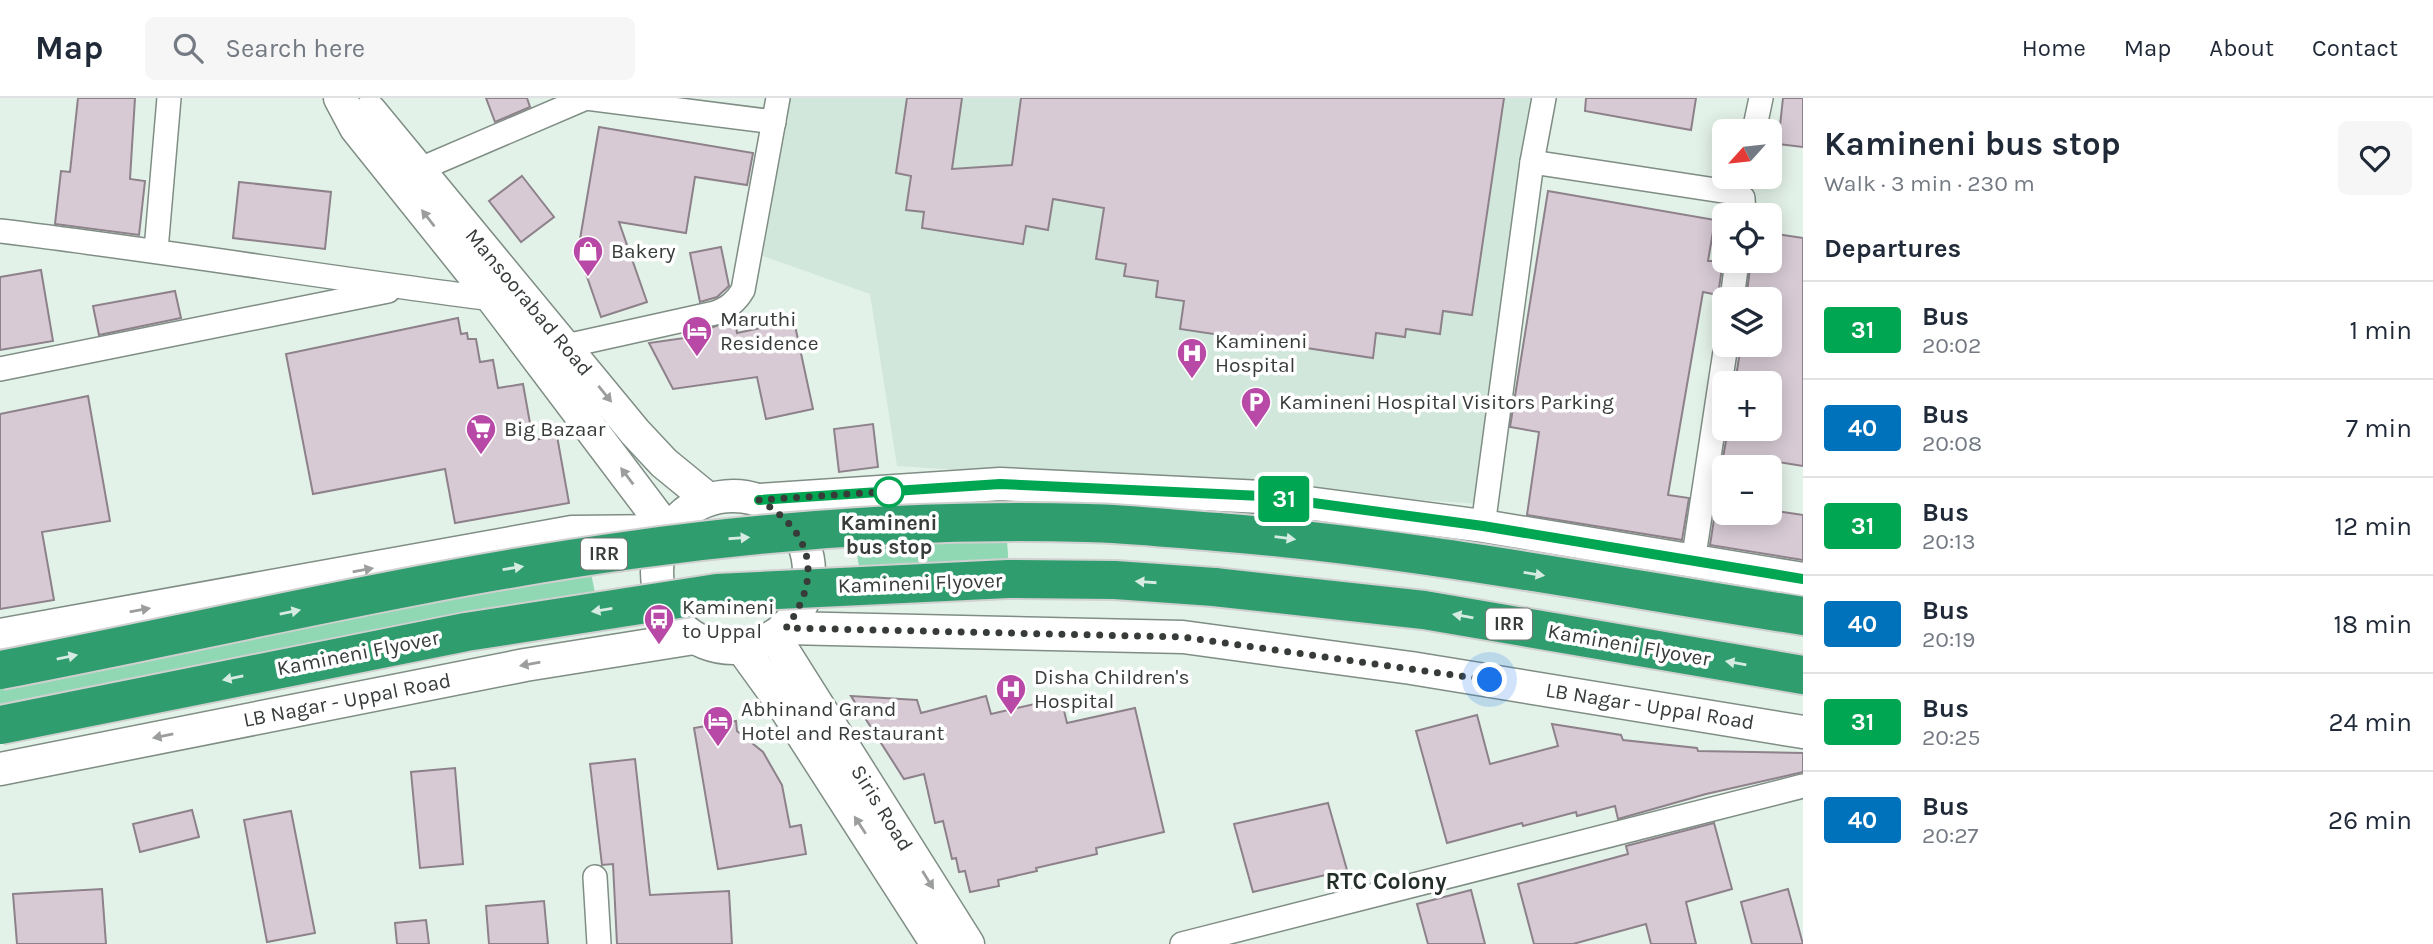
<!DOCTYPE html>
<html lang="en">
<head>
<meta charset="utf-8">
<style>
  :root { --surface:#fff; --page:#f6f6f7; --text:#1f2937; --muted:#747a83; --line:#e0e1e3 }
  body { margin:0; font-family:Karla,sans-serif; background:var(--page); color:var(--text); height:100vh; display:flex; flex-direction:column; font-size:26px; white-space:nowrap }
  * { box-sizing:border-box; margin:0 }
  p { font-size:23px; color:var(--muted) }
  .icon { flex:none; width:38px; height:38px; fill:none; stroke:currentColor; stroke-width:2; stroke-linecap:round; stroke-linejoin:round }
  .map { position:relative; flex:1; overflow:hidden }
  .side { display:flex; flex-direction:column; background:var(--surface); width:630px }
  .side>* { flex:none }
  .badge { padding:0 14px; border-radius:5px; font-size:24px; line-height:46px }
  .needle { width:46px; rotate:243deg }
  .buttons { position:absolute; left:1712px; top:21px; display:grid; gap:14px }
  .buttons a { display:grid; place-items:center; width:70px; height:70px; border-radius:10px; background:var(--surface); box-shadow:0 4px 18px #0003; font-size:35px }
  .you { position:absolute; width:35px; height:35px; margin:-18px; border:5px solid #fff; border-radius:50%; background:#1a73e8; box-shadow:0 0 0 10px #1a73e833 }
  .map>.badge { position:absolute; translate:-50% -50%; box-shadow:0 0 0 4px #fff }
  h2 { padding:0 21px; font-size:26px; line-height:63px }
  .round { display:grid; place-items:center; flex:none; width:74px; height:74px; border-radius:10px; background:var(--page) }
  .summary { display:flex; align-items:center; justify-content:space-between; height:119px; padding:0 21px }
  h1 { font-size:33px; font-weight:700; line-height:52px }
  ul { padding:0; list-style:none }
  li { display:flex; align-items:center; gap:21px; height:98px; padding:0 21px; border-top:2px solid var(--line) }
  li div { flex:1 }
  li b { display:block; font-size:26px }
  li em { font-style:normal }
  li .badge { min-width:77px; font-weight:700; text-align:center }
  header { display:flex; align-items:center; gap:42px; box-sizing:border-box; height:98px; padding:0 35px; background:var(--surface); border-bottom:2px solid var(--line) }
  header strong { font-size:33px }
  nav { display:flex; gap:38px; margin-inline-start:auto; font-size:24px }
  .search { width:490px; height:63px; background:var(--page); display:flex; align-items:center; gap:18px; box-sizing:border-box; padding:0 24px; border-radius:10px; color:var(--muted); font-size:26px }
  main { display:flex; flex:1; min-height:0 }
  .map>svg:first-child { display:block }
  .built { fill:#d1e7db }
  .green { fill:#90d8b3 }
  .building { fill:#d7cad4; stroke:#8d818a; stroke-width:2 }
  .lines { fill:none; stroke-linecap:round; stroke-linejoin:round }
  .street-casing { stroke:#7f8d85; stroke-width:26 }
  .secondary-casing { stroke:#7f8d85; stroke-width:35 }
  .highway-casing { stroke:#cfd0cf; stroke-width:42 }
  .street { stroke:#fff; stroke-width:23 }
  .secondary { stroke:#fff; stroke-width:32 }
  .highway { stroke:#309d6f; stroke-width:38 }
  .highway-bridge-casing { stroke:#cfd0cf; stroke-width:42; stroke-linecap:butt }
  .highway-bridge { stroke:#309d6f; stroke-width:38 }
  .oneway { fill:#9b9e9c }
  .oneway2 { fill:#d6ebe2 }
  .line-casing { stroke:#fff; stroke-width:16 }
  .line { stroke:#00a651; stroke-width:10 }
  .walk { stroke:#373c39; stroke-width:7; stroke-dasharray:0 12.6 }
  .stop-dot { fill:#fff; stroke:#00a651; stroke-width:3.5 }
  .labels { text-anchor:middle; dominant-baseline:central; stroke-width:7; stroke-linejoin:round; paint-order:stroke }
  .shield { fill:#fff; stroke:#737674; stroke-width:2 }
  .shield-label { font-size:19px; font-weight:bold; fill:#373c39 }
  .poi-label { font-size:21px; fill:#373c39; stroke:#fff; text-anchor:start }
  .street-label { font-size:21px; fill:#373c39; stroke:#fff }
  .stop-label { font-size:21px; font-weight:bold; fill:#373c39; stroke:#fff }
  .neighbourhood-label { font-size:23px; font-weight:bold; fill:#232e28; stroke:#fff }
</style>
</head>
<body>
<header>
<strong>Map</strong>
<div class="search"><svg class="icon" aria-label="search" viewBox="0 0 24 24"><circle cx="10" cy="10" r="6"/><path d="M15 15l6 6"/></svg>Search here</div>
<nav><a>Home</a><a>Map</a><a>About</a><a>Contact</a></nav>
</header>
<main>
<div class="map">
<svg width="1803" height="846" viewBox="0 0 1803 846">
  <rect width="100%" height="100%" fill="#e3f2e9"/>
  <polygon class="built" points="787,0 1543,0 1482,406 897,368 870,196 763,158"/>
  <g class="green">
    <polygon points="1004,399 1011,500 864,501 849,405"/>
    <polygon points="585,446 601,524 0,645 0,550"/>
  </g>
  <g class="building">
    <polygon points="78,0 135,0 130,81 145,83 139,137 55,126 61,73 70,74"/>
    <polygon points="486,0 527,0 530,9 495,24"/>
    <polygon points="907,0 962,0 952,71 1012,67 1021,0 1504,0 1472,217 1443,213 1440,236 1406,231 1405,239 1376,235 1373,260 1180,231 1184,203 1156,199 1158,183 1124,178 1126,166 1096,161 1104,110 1053,101 1048,132 1026,128 1023,146 922,130 924,114 906,112 911,78 896,75"/>
    <polygon points="1586,0 1696,0 1691,32 1585,13"/>
    <polygon points="1783,0 1803,0 1803,49 1778,46"/>
    <polygon points="599,29 753,55 747,87 695,79 686,135 619,124 647,204 601,219 578,153"/>
    <polygon points="522,78 554,119 521,144 489,103"/>
    <polygon points="239,84 331,94 325,151 233,140"/>
    <polygon points="1548,93 1715,122 1708,163 1723,163 1718,197 1703,194 1668,397 1689,400 1682,442 1527,417 1539,334 1510,329"/>
    <polygon points="1769,135 1803,140 1803,368 1772,363 1771,368 1723,360 1728,331 1769,331 1769,285 1735,285 1741,247 1769,247 1769,201 1746,201 1751,163 1769,163"/>
    <polygon points="721,149 729,188 717,199 700,204 690,155"/>
    <polygon points="41,172 53,243 0,252 0,179"/>
    <polygon points="175,193 181,220 99,237 93,208"/>
    <polygon points="458,220 461,236 467,235 468,241 476,241 480,264 493,262 498,290 523,286 533,342 557,338 569,405 455,425 445,371 313,396 286,256"/>
    <polygon points="735,221 737,235 794,223 813,311 766,321 757,279 673,291 649,245 706,237 705,232"/>
    <polygon points="88,298 110,423 42,434 54,502 0,511 0,316"/>
    <polygon points="873,326 878,369 839,374 834,331"/>
    <polygon points="1769,412 1803,417 1803,462 1710,447 1715,415 1769,415"/>
    <polygon points="851,598 917,602 921,615 986,598 991,616 1061,600 1067,625 1135,610 1164,734 1096,750 1097,756 1036,770 1037,773 998,782 999,788 970,794 965,773 959,774 956,760 952,761 943,723 935,725 924,676 904,681"/>
    <polygon points="1477,617 1490,666 1558,648 1552,626 1621,637 1623,642 1697,650 1698,653 1803,655 1803,674 1706,696 1618,721 1615,708 1577,718 1576,714 1523,728 1522,725 1447,745 1416,633"/>
    <polygon points="736,623 737,633 763,654 782,687 790,729 801,727 806,756 718,771 694,630"/>
    <polygon points="635,661 650,797 729,793 732,846 617,846 613,766 602,767 590,666"/>
    <polygon points="455,670 463,766 420,770 411,674"/>
    <polygon points="1328,705 1347,772 1253,794 1234,726"/>
    <polygon points="192,712 199,739 140,754 133,726"/>
    <polygon points="291,713 315,835 267,844 244,722"/>
    <polygon points="1714,725 1732,791 1686,804 1696,846 1651,846 1646,826 1573,846 1534,846 1518,786 1628,756 1626,748"/>
    <polygon points="102,791 106,846 17,846 13,796"/>
    <polygon points="1788,791 1803,846 1752,846 1741,804"/>
    <polygon points="1471,792 1485,846 1428,846 1417,806"/>
    <polygon points="544,803 548,846 489,846 486,808"/>
    <polygon points="426,822 429,846 397,846 395,825"/>
  </g>
  <g class="lines">
    <g class="street-casing">
      <g id="street">
        <polyline points="1754,33 1761,0"/>
        <polyline points="1532,64 1729,94 1743,100 1744,117"/>
        <polyline points="418,72 586,0 774,24"/>
        <path d="M0,133C165,153 328,180 493,201L498,197"/>
        <polyline points="156,152 169,0"/>
        <polyline points="1732,201 1737,163"/>
        <path d="M566,248L715,215C728,210 736,204 743,192L778,0"/>
        <polyline points="0,271 388,193"/>
        <polyline points="1483,428 1532,64 1544,0"/>
        <polyline points="1693,464 1726,247"/>
        <polyline points="595,779 599,846"/>
        <polyline points="1182,846 1803,688"/>
      </g>
    </g>
    <g class="secondary-casing">
      <g id="secondary">
        <polyline points="340,0 356,30 493,201 668,433"/>
        <polyline points="370,13 635,334 664,365 708,401"/>
        <circle cx="733" cy="474" r="76"/>
        <polyline points="759,402 1000,386 1262,399 1483,428 1803,481"/>
        <polyline points="786,530 1183,539 1411,570 1803,634"/>
        <polyline points="0,537 572,434 668,433"/>
        <polyline points="774,538 968,846"/>
        <polyline points="742,550 784,608 937,846"/>
        <polyline points="0,671 525,567 694,540"/>
      </g>
    </g>
    <g class="highway-casing">
      <g id="highway">
        <path d="M1217,434C1413,449 1608,488 1803,518"/>
        <polyline points="1214,489 1424,512 1803,577"/>
      </g>
    </g>
    <use href="#street" class="street"/>
    <use href="#secondary" class="secondary"/>
    <use href="#highway" class="highway"/>
    <g class="highway-bridge-casing">
      <g id="highway-bridge">
        <path d="M0,572C210,532 419,481 631,452C781,431 936,421 1087,425C1131,426 1174,431 1217,434"/>
        <polyline points="0,627 466,534 717,495 1008,481 1115,482 1214,489"/>
      </g>
    </g>
    <use href="#highway-bridge" class="highway-bridge"/>
  </g>
  <defs><path id="oneway-solid" d="M-6-.8H1V-3.2L6.5 0L1 3.2V.8H-6Z" transform="scale(1.75)"/></defs>
  <g class="oneway">
    <use href="#oneway-solid" transform="translate(428 120) rotate(-128)"/>
    <use href="#oneway-solid" transform="translate(605 296) rotate(51)"/>
    <use href="#oneway-solid" transform="translate(627 378) rotate(-127)"/>
    <use href="#oneway-solid" transform="translate(363 472) rotate(-10)"/>
    <use href="#oneway-solid" transform="translate(140 512) rotate(-10)"/>
    <use href="#oneway-solid" transform="translate(530 566) rotate(170)"/>
    <use href="#oneway-solid" transform="translate(163 638) rotate(169)"/>
    <use href="#oneway-solid" transform="translate(860 727) rotate(-123)"/>
    <use href="#oneway-solid" transform="translate(928 782) rotate(58)"/>
  </g>
  <g class="oneway2">
    <use href="#oneway-solid" transform="translate(739 440) rotate(-4)"/>
    <use href="#oneway-solid" transform="translate(1285 440) rotate(7)"/>
    <use href="#oneway-solid" transform="translate(513 470) rotate(-9)"/>
    <use href="#oneway-solid" transform="translate(1534 476) rotate(9)"/>
    <use href="#oneway-solid" transform="translate(1146 484) rotate(-176)"/>
    <use href="#oneway-solid" transform="translate(602 512) rotate(171)"/>
    <use href="#oneway-solid" transform="translate(290 514) rotate(-11)"/>
    <use href="#oneway-solid" transform="translate(1463 518) rotate(-170)"/>
    <use href="#oneway-solid" transform="translate(67 559) rotate(-11)"/>
    <use href="#oneway-solid" transform="translate(1736 565) rotate(-170)"/>
    <use href="#oneway-solid" transform="translate(233 580) rotate(169)"/>
  </g>
  <g class="lines">
    <g class="line-casing">
      <polyline id="line" points="759,402 1000,386 1262,398 1483,428 1803,481"/>
    </g>
    <use href="#line" class="line"/>
    <path class="walk" d="M889,394L893,393L759,402C813,434 823,479 786,530L1183,539L1490,582"/>
  </g>
  <defs>
    <g id="shop-pin" transform="scale(1.575)"><path d="M0 17L-7.5 6A9.5 9.5 0 1 1 7.5 6Z" fill="#b849a6" stroke="#fff"/><path d="M-5-2.5h2.3a2.7 3.5 0 0 1 5.4 0H5L5.5 6h-11ZM-1.5-2.5h3a1.5 2.3 0 0 0-3 0Z" fill="#fff"/></g>
    <g id="hotel-pin" transform="scale(1.575)"><path d="M0 17L-7.5 6A9.5 9.5 0 1 1 7.5 6Z" fill="#b849a6" stroke="#fff"/><path d="M-6-4.5h1.5V1H6V5H4.5V3h-9V5H-6ZM-4 0a1.8 1.8 0 1 1 3.6 0ZM.5 0V-2.5h3Q6-2.5 6 0Z" fill="#fff"/></g>
    <g id="hospital-pin" transform="scale(1.575)"><path d="M0 17L-7.5 6A9.5 9.5 0 1 1 7.5 6Z" fill="#b849a6" stroke="#fff"/><path d="M-5-5h3v3.5h4V-5h3V5h-3V1.5h-4V5h-3Z" fill="#fff"/></g>
    <g id="parking-pin" transform="scale(1.575)"><path d="M0 17L-7.5 6A9.5 9.5 0 1 1 7.5 6Z" fill="#b849a6" stroke="#fff"/><path d="M-3.5-5.5H1a3.5 3.5 0 0 1 0 7H-1V5.5H-3.5ZM-1-3.4V-.6H.8a1.4 1.4 0 0 0 0-2.8Z" fill="#fff"/></g>
    <g id="supermarket-pin" transform="scale(1.575)"><path d="M0 17L-7.5 6A9.5 9.5 0 1 1 7.5 6Z" fill="#b849a6" stroke="#fff"/><path d="M-6-5.5h2.5l.6 2H6L4.5 2H-2.5L-4.4-4H-6ZM-1.5 3.2a1.3 1.3 0 1 0 .1 0ZM3 3.2a1.3 1.3 0 1 0 .1 0Z" fill="#fff"/></g>
    <g id="bus-pin" transform="scale(1.575)"><path d="M0 17L-7.5 6A9.5 9.5 0 1 1 7.5 6Z" fill="#b849a6" stroke="#fff"/><path d="M-5-6H5V4H4V6H2V4H-2V6H-4V4H-5ZM-3.5-4V0h7V-4ZM-3.5 1.2v1.5H-2V1.2ZM2 1.2v1.5H3.5V1.2Z" fill="#fff"/></g>
  </defs>
  <g fill-rule="evenodd">
    <use href="#shop-pin" x="588" y="153"/>
    <use href="#hotel-pin" x="697" y="233"/>
    <use href="#hospital-pin" x="1192" y="255"/>
    <use href="#parking-pin" x="1256" y="304"/>
    <use href="#supermarket-pin" x="481" y="331"/>
    <use href="#bus-pin" x="659" y="521"/>
    <use href="#hospital-pin" x="1011" y="591"/>
    <use href="#hotel-pin" x="718" y="623"/>
  </g>
  <circle class="stop-dot" cx="889" cy="394" r="14"/>
  <g class="labels">
    <g class="shield">
      <rect x="581" y="440.5" width="46" height="31" rx="5"/>
      <rect x="1486" y="510.5" width="46" height="31" rx="5"/>
    </g>
    <g class="shield-label">
      <text x="604" y="456">IRR</text>
      <text x="1509" y="526">IRR</text>
    </g>
    <g class="poi-label">
      <text x="611" y="153">Bakery</text>
      <text x="720" y="221">Maruthi<tspan x="720" dy="24">Residence</tspan></text>
      <text x="1215" y="243">Kamineni<tspan x="1215" dy="24">Hospital</tspan></text>
      <text x="1279" y="304">Kamineni Hospital Visitors Parking</text>
      <text x="504" y="331">Big Bazaar</text>
      <text x="682" y="509">Kamineni<tspan x="682" dy="24">to Uppal</tspan></text>
      <text x="1034" y="579">Disha Children's<tspan x="1034" dy="24">Hospital</tspan></text>
      <text x="741" y="611">Abhinand Grand<tspan x="741" dy="24">Hotel and Restaurant</tspan></text>
    </g>
    <g class="street-label">
      <text transform="translate(529 204) rotate(50)">Mansoorabad Road</text>
      <text transform="translate(920 485) rotate(-2)">Kamineni Flyover</text>
      <text transform="translate(1629 547) rotate(10)">Kamineni Flyover</text>
      <text transform="translate(358 555) rotate(-11)">Kamineni Flyover</text>
      <text transform="translate(347 602) rotate(-11)">LB Nagar - Uppal Road</text>
      <text transform="translate(1650 608) rotate(9)">LB Nagar - Uppal Road</text>
      <text transform="translate(882 710) rotate(58)">Siris Road</text>
    </g>
    <g class="stop-label">
      <text x="889" y="425">Kamineni<tspan x="889" dy="24">bus stop</tspan></text>
    </g>
    <g class="neighbourhood-label">
      <text x="1386" y="783">RTC Colony</text>
    </g>
  </g>
</svg>
<div class="buttons">
<a><svg class="needle" viewBox="-14 -14 28 28"><path d="M0-13l5 13h-10z" fill="#e53935"/><path d="M0 13l5-13h-10z" fill="#747a83"/></svg></a>
<a><svg class="icon" aria-label="locate" viewBox="0 0 24 24"><circle cx="12" cy="12" r="6"/><path d="M12 2v4M12 18v4M2 12h4M18 12h4"/></svg></a>
<a><svg class="icon" aria-label="layers" viewBox="0 0 24 24"><path d="M12 4l9 5-9 5-9-5zM3 14l9 5 9-5"/></svg></a>
<a>+</a>
<a>−</a>
</div>
<div class="you" style="left:1490px;top:582px"></div>
<b class="badge" style="left:1284px;top:401px;background:#00a651;color:#fff">31</b>
</div>
<section class="side">
<div class="summary"><div><h1>Kamineni bus stop</h1><p>Walk · 3 min · 230 m</p></div><a class="round"><svg class="icon" aria-label="heart" viewBox="0 0 24 24"><path d="M12 20l-8-8c-3-5 5-10 8-4 3-6 11-1 8 4z"/></svg></a></div>
<h2>Departures</h2>
<ul>
<li><span class="badge" style="background:#00a651;color:#fff">31</span><div><b>Bus</b><p>20:02</p></div><em>1 min</em></li>
<li><span class="badge" style="background:#0072bc;color:#fff">40</span><div><b>Bus</b><p>20:08</p></div><em>7 min</em></li>
<li><span class="badge" style="background:#00a651;color:#fff">31</span><div><b>Bus</b><p>20:13</p></div><em>12 min</em></li>
<li><span class="badge" style="background:#0072bc;color:#fff">40</span><div><b>Bus</b><p>20:19</p></div><em>18 min</em></li>
<li><span class="badge" style="background:#00a651;color:#fff">31</span><div><b>Bus</b><p>20:25</p></div><em>24 min</em></li>
<li><span class="badge" style="background:#0072bc;color:#fff">40</span><div><b>Bus</b><p>20:27</p></div><em>26 min</em></li>
</ul>
</section>
</main>
</body>
</html>
